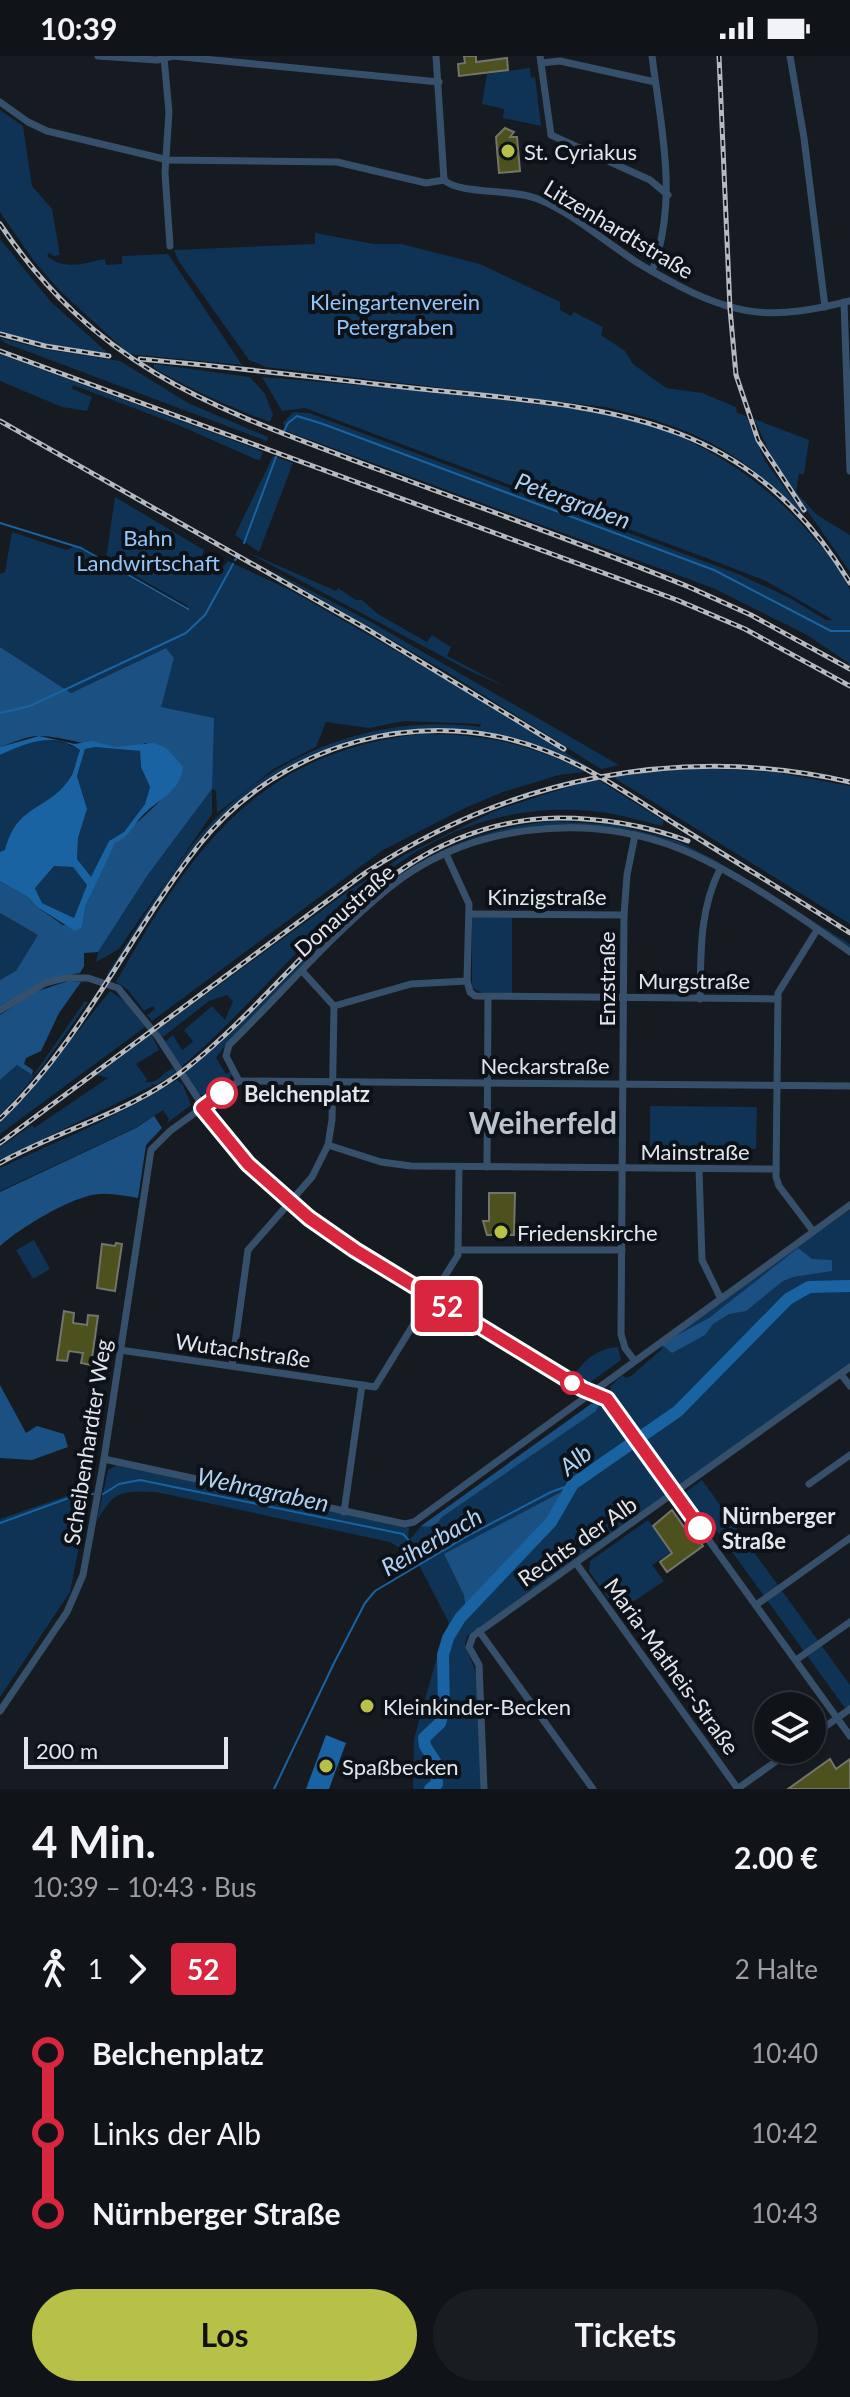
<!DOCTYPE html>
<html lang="de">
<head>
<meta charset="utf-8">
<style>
  :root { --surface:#101419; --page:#191d22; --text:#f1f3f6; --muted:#9c9ea2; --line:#303338; --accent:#b8c147 }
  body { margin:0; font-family:Lato,sans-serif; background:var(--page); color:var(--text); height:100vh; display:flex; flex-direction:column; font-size:30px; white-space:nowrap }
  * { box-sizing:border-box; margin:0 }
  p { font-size:26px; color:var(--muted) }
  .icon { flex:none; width:44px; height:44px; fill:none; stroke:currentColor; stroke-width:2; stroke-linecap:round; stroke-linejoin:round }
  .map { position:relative; height:1733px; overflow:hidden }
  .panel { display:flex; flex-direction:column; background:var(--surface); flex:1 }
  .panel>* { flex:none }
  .badge { padding:0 16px; border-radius:6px; font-size:28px; line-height:52px }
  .controls { position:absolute; left:754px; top:1636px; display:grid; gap:16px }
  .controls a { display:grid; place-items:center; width:72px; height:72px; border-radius:50%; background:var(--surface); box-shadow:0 2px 6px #0004,0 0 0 2px var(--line); font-size:40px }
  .scale { position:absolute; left:24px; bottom:20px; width:204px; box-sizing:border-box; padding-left:8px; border:4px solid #e2e6ea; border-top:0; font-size:22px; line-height:28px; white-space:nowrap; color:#e2e6ea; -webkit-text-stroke:6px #0d1218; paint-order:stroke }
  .map>.badge { position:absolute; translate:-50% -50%; box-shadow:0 0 0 4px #fff }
  .legs { display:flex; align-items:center; gap:12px; height:88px; padding:0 32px; font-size:26px }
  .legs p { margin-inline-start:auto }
  .summary { display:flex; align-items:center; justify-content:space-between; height:136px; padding:0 32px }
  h1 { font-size:44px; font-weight:700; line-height:60px }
  .button { display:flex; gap:16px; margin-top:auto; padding:16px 32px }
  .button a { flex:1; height:92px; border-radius:48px; background:var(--accent); color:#111; font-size:32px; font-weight:700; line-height:92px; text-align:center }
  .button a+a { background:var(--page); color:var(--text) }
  ul { padding:0 32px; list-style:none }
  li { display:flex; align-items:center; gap:28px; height:80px; font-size:30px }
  li i { display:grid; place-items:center; width:12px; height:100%; margin:0 10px; background:currentColor }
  li i::after { content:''; width:20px; height:20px; margin:-10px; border:6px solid; border-radius:50%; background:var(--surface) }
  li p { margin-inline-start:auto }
  li:first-child i { background:linear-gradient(#0000 50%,currentColor 0) }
  li:last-child i { background:linear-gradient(currentColor 50%,#0000 0) }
  .status { display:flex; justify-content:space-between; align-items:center; height:56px; padding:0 40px; background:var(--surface); direction:ltr }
  .status svg { height:22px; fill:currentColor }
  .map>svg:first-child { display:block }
  .green { fill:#0e3355 }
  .forest { fill:#1b5182 }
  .water { fill:#1963a3; fill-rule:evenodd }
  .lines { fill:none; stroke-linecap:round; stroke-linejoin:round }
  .stream { stroke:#1963a3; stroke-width:2 }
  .river { stroke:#1963a3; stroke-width:12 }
  .building { fill:#4d511d; stroke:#73746a; stroke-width:2 }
  .minor { stroke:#36506b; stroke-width:7 }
  .rail-casing { stroke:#b6babf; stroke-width:5 }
  .rail { stroke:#0d1218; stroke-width:2; stroke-dasharray:6; stroke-linecap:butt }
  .line-1-casing { stroke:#fff; stroke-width:18 }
  .line-1 { stroke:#d7263d; stroke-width:12 }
  .poi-dot { fill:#b8c147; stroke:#0d1218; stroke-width:3 }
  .stop-1-dot { fill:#fff; stroke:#d7263d; stroke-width:4 }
  .labels { text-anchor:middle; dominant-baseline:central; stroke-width:8; stroke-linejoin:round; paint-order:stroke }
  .poi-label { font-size:22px; fill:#e2e6ea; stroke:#0d1218; text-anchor:start }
  .street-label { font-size:22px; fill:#e2e6ea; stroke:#0d1218 }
  .park-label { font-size:22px; fill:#93c6fb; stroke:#0d1218 }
  .stop-label { font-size:22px; font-weight:bold; fill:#e2e6ea; stroke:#0d1218; text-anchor:start }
  .water-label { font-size:24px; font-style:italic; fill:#afd1f5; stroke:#0d1218 }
  .district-label { font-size:30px; font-weight:bold; fill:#bbc3cb; stroke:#0d1218 }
</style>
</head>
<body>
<div class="status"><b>10:39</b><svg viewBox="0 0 49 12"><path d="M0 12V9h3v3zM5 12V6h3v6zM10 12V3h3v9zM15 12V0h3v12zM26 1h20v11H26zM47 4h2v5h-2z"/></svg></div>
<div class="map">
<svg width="850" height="1733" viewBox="0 0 850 1733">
  <rect width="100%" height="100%" fill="#151b21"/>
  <g class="green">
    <polygon points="530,12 531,22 535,21 541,70 503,62 504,53 482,48 487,18"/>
    <path d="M0,54L23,70L32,130L52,153L60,199L54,200L49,197L47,200C66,215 83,207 105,203L106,209L122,208V200L168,198L242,309L129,298L60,235L34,205L0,156Z"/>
    <path d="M315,177L374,188H401L480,208L560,246V254L571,260L574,256L603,271L601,279L625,295L633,308L666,332L702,337L736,351L737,357L746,360L765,405L804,458C790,453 764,422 749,411C707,379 656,362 605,351L266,311L249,304L178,204L174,194L315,188Z"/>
    <polygon points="0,183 51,246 109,298 46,288 0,276"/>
    <polygon points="0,282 43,293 120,305 188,347 268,381 267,385 5,287"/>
    <polygon points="0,298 232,384 263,396 260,404 255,403 176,368 73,329 72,333 92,341 87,355 62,351 0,325"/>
    <path d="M154,308L250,321L265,338L273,359L270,366C230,351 191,334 154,312Z"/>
    <path d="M262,321C339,327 416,334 492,343C532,348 573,351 613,359C685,374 755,416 804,471C818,487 845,515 850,535C850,554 850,588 850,608L807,579L713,532L286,375L283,367L293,356L309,357L738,518L790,542L826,564H833L766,525L717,506L305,352L282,355Z"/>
    <polygon points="754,363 809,384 804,418 799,418 796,436 817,459 850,479 850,516 775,408"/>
    <polygon points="273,400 293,407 259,496 235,479"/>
    <path d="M115,441L204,494L198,513L208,517L218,504V517L228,505L292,535L452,627L592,713C570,704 548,692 525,685C412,652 293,686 212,770C171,814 141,871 109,921L107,918L117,903C148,855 176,803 216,762C283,692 385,658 480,671L481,668L404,665L369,672L326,666L316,691L275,712L217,757L216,735L212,733V758L119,893L96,906L98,896L147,820L212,733L160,651L174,602L166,592L71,637L0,591V518L5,516L12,476L66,494L74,491L82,494L187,554L188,550L106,503Z"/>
    <polygon points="247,496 336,535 338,532 356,544 362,544 378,558 427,586 432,579 451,591 447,600 506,631 468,614"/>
    <polygon points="267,512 371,566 619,709 601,713 445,615"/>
    <path d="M422,678C479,677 534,688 585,716L559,719L503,736L465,752L383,794L152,965L147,959L155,953L153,950L144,955L128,934L116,926C192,793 258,695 422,678Z"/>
    <path d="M38,682L65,687L80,694C77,702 76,712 72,719C52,755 17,746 5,794L0,796V699Z"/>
    <polygon points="95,691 140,695 141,711 150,731 145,748 124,776 109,785 91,822 77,803 78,782 87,753 77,720 85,693"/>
    <polygon points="699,712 774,716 850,730 850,868 611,720"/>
    <path d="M595,722L664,765L662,770C639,764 615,757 591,755C397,738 308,903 181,1011L165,986L173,979L182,994L193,986L195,988L184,974L212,950L225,964L233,945L227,939L209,945L163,981L157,974L350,834L406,798L497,754Z"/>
    <path d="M553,765L616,769L678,785L715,804L850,888V892L822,873L673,787L630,774L584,769H552L500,777L403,820L227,987L216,1002L226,1018L231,1015L232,1017L229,1024L208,1040L198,1038L185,1017C313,915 371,782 553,765Z"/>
    <polygon points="54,810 73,811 87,829 74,862 42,847 35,831"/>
    <polygon points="0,857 38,879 16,916 0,924"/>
    <polygon points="472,861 512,861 512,938 485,938 472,932"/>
    <polygon points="110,935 123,944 145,971 0,1078 0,1067 28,1038"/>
    <path d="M85,945L88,946C60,986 35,1024 0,1059V1024L17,1009L33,1020Z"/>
    <path d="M151,978L159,994L136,1008L147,1023L146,1026C160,1028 162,1014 174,1013L176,1017L156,1029L151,1028L152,1030L0,1104V1091L32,1069L34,1072L108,1022L97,1019Z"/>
    <path d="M177,1024L183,1029L191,1049L167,1067L169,1063L163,1054L135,1072L0,1135V1112C60,1084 122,1059 177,1024Z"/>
    <polygon points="650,1050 757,1051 756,1093 650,1092"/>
    <polygon points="850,1154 850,1307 677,1431 612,1341 610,1331 622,1319 626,1322 631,1320 662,1293 659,1288"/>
    <polygon points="34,1184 50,1213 33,1223 16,1194"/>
    <path d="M618,1291L621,1304L588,1328L574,1319C585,1303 599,1292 618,1291Z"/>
    <path d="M599,1345L607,1349L671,1436L467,1580L465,1589L477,1619L482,1733H413L414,1683L437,1601L449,1567L415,1501L407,1504L401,1493L390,1486L156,1436C120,1435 115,1434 97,1465L108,1414L117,1409L409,1472L408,1486L421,1470Z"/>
    <polygon points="702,1424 850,1629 850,1659 709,1464 703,1465 683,1438"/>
    <polygon points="75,1437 93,1438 89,1440 70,1536 0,1641 0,1463"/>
    <polygon points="648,1464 671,1496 652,1509 664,1525 618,1556 589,1515 590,1505"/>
  </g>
  <g class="forest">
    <path d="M0,591L71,637L166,592L174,602L161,651L214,662L212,733L147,820L98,896L84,897V910L80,917L47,923L0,950V924L16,915L38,879L0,857V825L29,842L37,851L63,869L82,871L86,849L109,797L115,787L158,747L183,710L169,696L145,687C118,703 66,678 37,680C25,681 12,687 0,691Z"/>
    <polygon points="68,925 81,926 59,957 41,995 26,1002 24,1008 33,1014 32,1019 17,1009 0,1024 0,959 32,937"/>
    <path d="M154,1060L162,1072L146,1089L138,1142C125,1140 112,1137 100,1138C73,1139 20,1172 0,1190V1136L136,1072Z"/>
    <polygon points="798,1192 812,1203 832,1204 832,1215 793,1221 783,1225 746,1255 729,1258 713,1268 705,1279 672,1297 661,1288 709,1262"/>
    <polygon points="0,1329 26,1377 37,1370 64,1378 68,1391 32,1404 0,1402"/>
    <path d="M600,1346L596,1355L442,1461C436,1470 431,1472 421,1470L591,1348Z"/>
    <path d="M565,1434C557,1470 491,1522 466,1555L464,1539L444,1498Z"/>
  </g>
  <g class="water">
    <path d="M39,680L75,688L92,685L115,691L153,687L166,692L183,710C181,736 158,743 142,760C132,771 129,781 115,787L86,849L82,871L75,875L37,851L29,842L0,825V796L5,794C17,746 51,755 72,719C75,712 77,702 80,694C53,675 26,687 0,699V691ZM95,691L140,695L141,711L150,731L145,748L124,776L109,785L91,821L77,803L78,782L87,753L77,720L85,693ZM54,810L73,811L87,829L74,862L42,847L35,832Z"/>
    <polygon points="326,1679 346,1687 329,1733 306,1733"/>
  </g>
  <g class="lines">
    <g class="stream">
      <polyline points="284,375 288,367 297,360 323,368 714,514 831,575 850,575"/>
      <polyline points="0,467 81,492 188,553"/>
      <polyline points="244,487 276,401"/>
      <polyline points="235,504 236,503"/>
      <polyline points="0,657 30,650 186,577 205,559 233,508"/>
      <polyline points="103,1438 119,1428 140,1424 403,1478 415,1491"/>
      <polyline points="0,1467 77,1439 93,1438"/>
      <polyline points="274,1733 334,1607 365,1547 375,1535 471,1478 551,1436 573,1428"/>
    </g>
    <polyline class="river" points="430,1733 437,1728 435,1705 425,1690 424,1682 440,1667 444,1653 443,1599 448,1582 460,1562 551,1466 573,1428 678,1355 788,1243 809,1231 850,1230"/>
  </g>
  <g class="building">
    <polygon points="464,0 476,0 476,6 507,2 508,14 459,20 458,8 465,7"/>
    <polygon points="505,72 514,76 510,81 517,81 520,115 499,117 496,81"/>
    <polygon points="489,1137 515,1137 514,1179 487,1179 483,1165 489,1165"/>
    <polygon points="116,1187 122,1188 115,1235 97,1232 102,1188 115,1190"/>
    <polygon points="64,1255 74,1257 73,1267 87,1269 88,1259 98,1260 91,1309 81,1307 83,1297 69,1295 67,1305 57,1304"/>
    <polygon points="672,1454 689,1478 693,1476 703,1490 667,1516 660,1506 672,1497 653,1470"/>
    <polygon points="830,1703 836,1713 850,1703 850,1733 788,1733"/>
  </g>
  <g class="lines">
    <g class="minor">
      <polyline points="98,0 157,4 173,0 439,26"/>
      <polyline points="436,0 444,124"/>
      <polyline points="540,0 551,79 650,124 668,139"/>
      <polyline points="790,0 804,82 825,251"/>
      <polyline points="164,2 169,56 165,117 170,190"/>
      <polyline points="541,7 560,5 655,26"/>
      <polyline points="0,46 28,66 47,75 168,104 337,106 426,127 444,124"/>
      <path d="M444,124C460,139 512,132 538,143C570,156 598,180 626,199C639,209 654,216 668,224C736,262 774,264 850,245"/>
      <path d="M652,215C679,145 661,72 652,0"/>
      <polyline points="844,246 850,415"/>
      <polyline points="446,798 469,848 467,925 470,936 475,940 778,943"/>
      <polyline points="470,858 624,859"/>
      <path d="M700,943C701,897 699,855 720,813"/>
      <polyline points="334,950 411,928 467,925"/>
      <polyline points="0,954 45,927 64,922 88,922 118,932 158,981 221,1078 289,1147 355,1194 583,1333 607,1343 850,1680"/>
      <path d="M239,1025L226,1000L229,989C282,937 332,878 390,831C469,768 585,756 678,792C732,813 803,862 850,896"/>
      <polyline points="239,1025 850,1030"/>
      <polyline points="328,1089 381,1106 411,1110 776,1113"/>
      <polyline points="487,1111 488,941"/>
      <polyline points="699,1113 702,1204 720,1241"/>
      <polyline points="813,1175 779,1130 776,1121 778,937 817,874"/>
      <polyline points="458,1194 622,1194"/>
      <polyline points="432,1241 458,1199 459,1111"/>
      <polyline points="120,1294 362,1329"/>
      <polyline points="634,1304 625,1292 621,1278 624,859 627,819 635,779"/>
      <polyline points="232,1310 248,1194 312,1121 328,1089 332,1064 334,950 303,916"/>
      <polyline points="841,1318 850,1330"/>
      <polyline points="104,1403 405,1468 414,1466 850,1149"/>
      <polyline points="809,1428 850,1399"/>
      <polyline points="344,1456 362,1329 375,1331 431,1240"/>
      <polyline points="576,1507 738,1733"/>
      <polyline points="756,1549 850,1482"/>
      <polyline points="479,1575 593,1733"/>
      <polyline points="796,1604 850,1566"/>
      <polyline points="0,1655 67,1556 83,1519 104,1403 151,1094 170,1075 239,1025"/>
      <polyline points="812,1680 850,1653"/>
      <polyline points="484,1733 479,1609 469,1591 473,1580 850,1311"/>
      <polyline points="737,1733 792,1694"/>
    </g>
    <g class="rail-casing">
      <g id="rail">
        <polyline points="719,0 730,253 736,319 758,384 804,454"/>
        <path d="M0,168C99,316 220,354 377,413C481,452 586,489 689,531L751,559L850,613"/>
        <polyline points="0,278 45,290 109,300"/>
        <polyline points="0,295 677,544 745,573 850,630"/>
        <path d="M140,303C231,311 321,322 412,332C595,352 743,350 850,527"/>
        <polyline points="0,365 367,573 564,693"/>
        <path d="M0,1063C83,984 129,878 199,789C281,686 426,646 549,696C596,714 638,745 680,771C737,807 794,841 850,877"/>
        <path d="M0,1087L365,817C510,722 681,687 850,726"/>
        <path d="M0,1107C61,1073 133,1056 188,1011C308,915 386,765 558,762C604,762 645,769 688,785"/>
      </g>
    </g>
    <use href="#rail" class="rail"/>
  </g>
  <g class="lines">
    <g class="line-1-casing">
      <polyline id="line-1" points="222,1037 202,1052 248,1108 309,1162 355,1194 583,1333 607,1343 700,1472"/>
    </g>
    <use href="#line-1" class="line-1"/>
  </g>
  <g class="poi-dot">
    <circle cx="508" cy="95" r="8"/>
    <circle cx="501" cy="1176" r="8"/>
    <circle cx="367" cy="1650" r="8"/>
    <circle cx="326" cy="1710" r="8"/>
  </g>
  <g class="stop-1-dot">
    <circle cx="222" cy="1037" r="14"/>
    <circle cx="572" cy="1327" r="10"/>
    <circle cx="700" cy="1472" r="14"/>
  </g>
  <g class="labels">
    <g class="poi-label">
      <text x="524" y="95">St. Cyriakus</text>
      <text x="517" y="1176">Friedenskirche</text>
      <text x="383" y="1650">Kleinkinder-Becken</text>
      <text x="342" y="1710">Spaßbecken</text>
    </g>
    <g class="street-label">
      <text transform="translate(619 173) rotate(31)">Litzenhardtstraße</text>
      <text x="547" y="840">Kinzigstraße</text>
      <text transform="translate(344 854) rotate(-42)">Donaustraße</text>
      <text transform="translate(606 923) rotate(-90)">Enzstraße</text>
      <text x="694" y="924">Murgstraße</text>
      <text x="545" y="1009">Neckarstraße</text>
      <text x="695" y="1095">Mainstraße</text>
      <text transform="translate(243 1294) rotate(8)">Wutachstraße</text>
      <text transform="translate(87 1386) rotate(-81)">Scheibenhardter Weg</text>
      <text transform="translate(577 1485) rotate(-35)">Rechts der Alb</text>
      <text transform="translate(672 1610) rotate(54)">Maria-Matheis-Straße</text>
    </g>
    <g class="park-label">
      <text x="395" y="245">Kleingartenverein<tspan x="395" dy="25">Petergraben</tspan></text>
      <text x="148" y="481">Bahn<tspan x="148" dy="25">Landwirtschaft</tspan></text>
    </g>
    <g class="stop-label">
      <text x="244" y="1037">Belchenplatz</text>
      <text x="722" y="1459">Nürnberger<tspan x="722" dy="25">Straße</tspan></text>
    </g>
    <g class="water-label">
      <text transform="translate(573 444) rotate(20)">Petergraben</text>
      <text transform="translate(575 1403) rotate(-39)">Alb</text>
      <text transform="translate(263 1433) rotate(12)">Wehragraben</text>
      <text transform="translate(431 1485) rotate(-30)">Reiherbach</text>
    </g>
    <g class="district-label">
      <text x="543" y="1066">Weiherfeld</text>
    </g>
  </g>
</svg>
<div class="controls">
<a><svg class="icon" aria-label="layers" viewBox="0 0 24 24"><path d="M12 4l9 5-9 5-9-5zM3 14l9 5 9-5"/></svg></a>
</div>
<div class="scale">200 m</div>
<b class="badge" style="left:447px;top:1250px;background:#d7263d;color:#fff">52</b>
</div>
<section class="panel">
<div class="summary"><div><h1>4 Min.</h1><p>10:39 – 10:43 · Bus</p></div><b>2.00 €</b></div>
<div class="legs"><svg class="icon" aria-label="walk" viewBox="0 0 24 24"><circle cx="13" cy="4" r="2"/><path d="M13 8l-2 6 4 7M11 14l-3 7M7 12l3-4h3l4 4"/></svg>1<svg class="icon" aria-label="forward" viewBox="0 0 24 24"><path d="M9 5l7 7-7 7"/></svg><b class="badge" style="background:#d7263d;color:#fff">52</b><p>2 Halte</p></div>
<ul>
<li><i style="color:#d7263d"></i><b>Belchenplatz</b><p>10:40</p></li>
<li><i style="color:#d7263d"></i><span>Links der Alb</span><p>10:42</p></li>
<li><i style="color:#d7263d"></i><b>Nürnberger Straße</b><p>10:43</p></li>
</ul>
<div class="button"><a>Los</a><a>Tickets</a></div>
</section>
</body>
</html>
